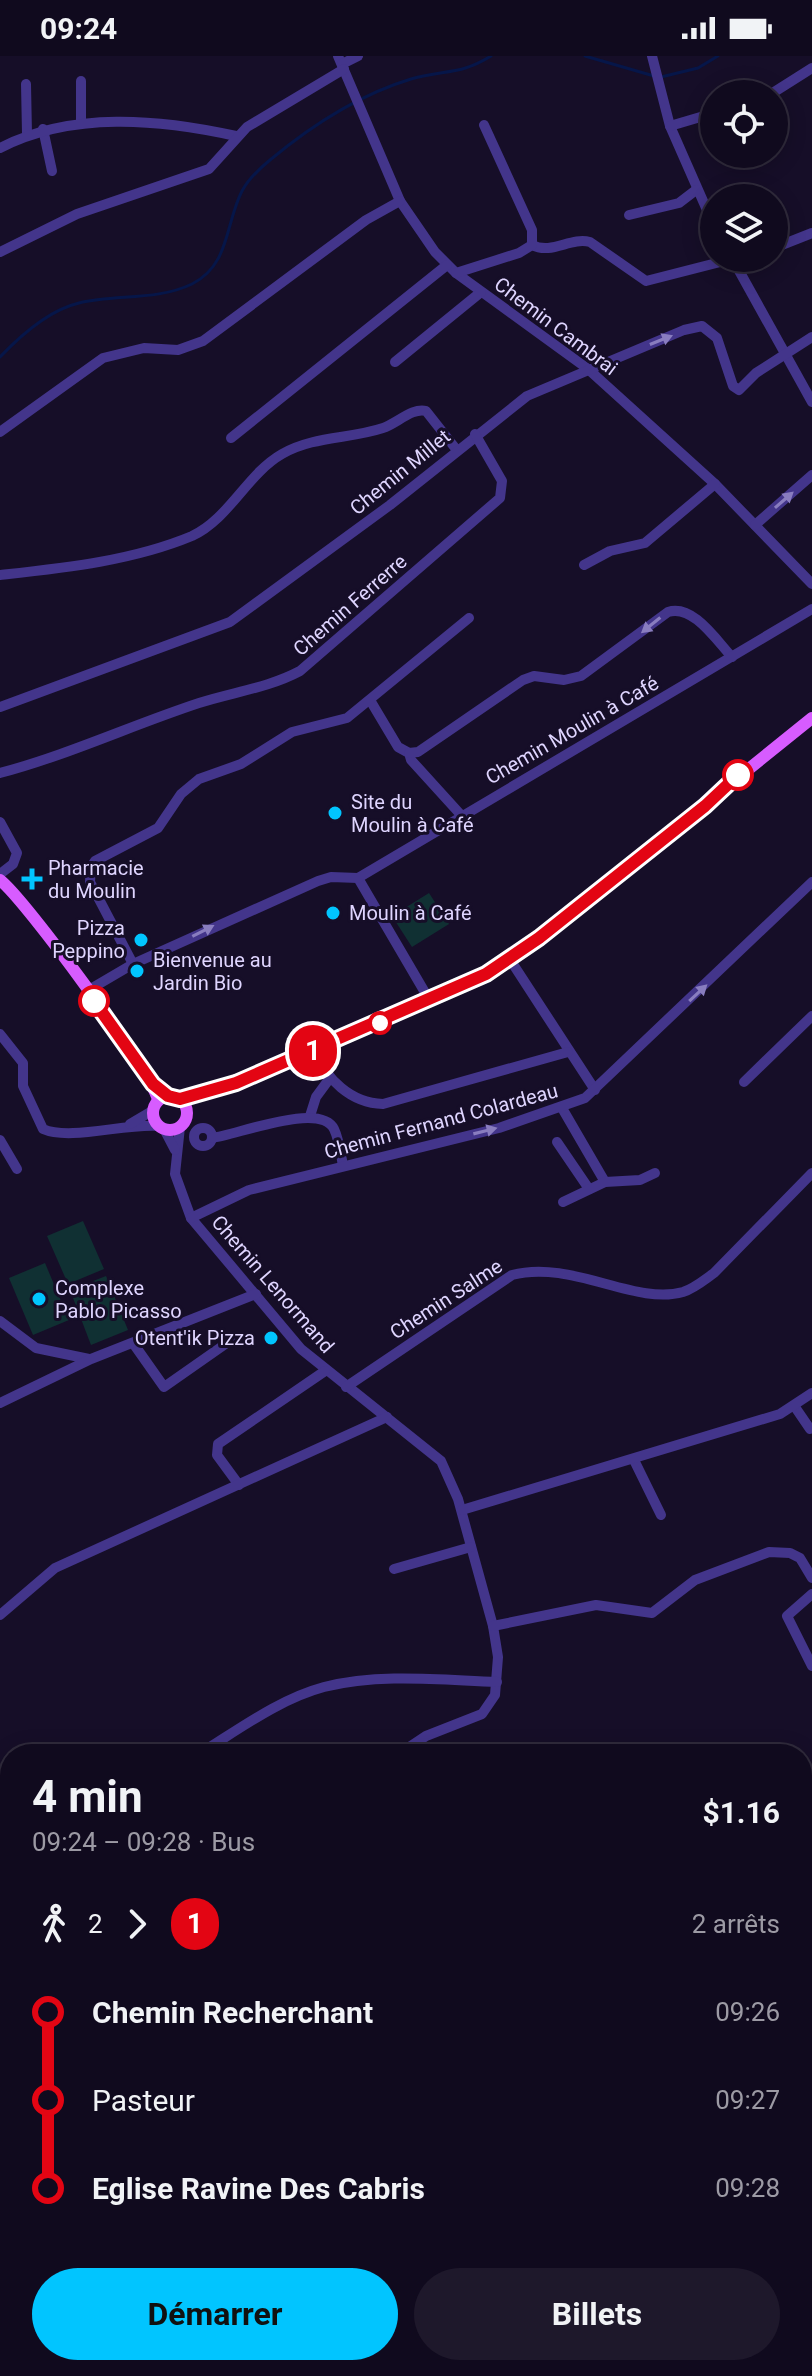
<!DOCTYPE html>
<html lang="fr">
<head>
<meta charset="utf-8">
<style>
  :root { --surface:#100a1e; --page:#1e182b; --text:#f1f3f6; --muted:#9c9aa4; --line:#302b3c; --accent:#01c5ff }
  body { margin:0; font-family:Roboto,sans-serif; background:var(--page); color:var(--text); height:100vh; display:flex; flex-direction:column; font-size:30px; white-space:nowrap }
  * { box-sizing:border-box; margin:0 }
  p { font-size:26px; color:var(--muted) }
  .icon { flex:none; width:44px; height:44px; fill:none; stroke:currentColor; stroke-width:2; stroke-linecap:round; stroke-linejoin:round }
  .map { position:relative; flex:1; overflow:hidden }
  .details { position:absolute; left:0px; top:1688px; width:812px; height:632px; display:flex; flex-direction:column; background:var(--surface); border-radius:32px 32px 0 0; box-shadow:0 4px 20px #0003,0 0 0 2px var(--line) }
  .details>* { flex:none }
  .badge { padding:0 16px; border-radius:26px; font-size:28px; line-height:52px }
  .tools { position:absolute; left:700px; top:24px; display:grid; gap:16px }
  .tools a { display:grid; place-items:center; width:88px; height:88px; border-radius:50%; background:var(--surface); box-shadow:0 4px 20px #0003,0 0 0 2px var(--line); font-size:40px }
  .map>.badge { position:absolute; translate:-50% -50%; box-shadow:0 0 0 4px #fff }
  .legs { display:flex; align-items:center; gap:12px; height:88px; padding:0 32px; font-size:26px }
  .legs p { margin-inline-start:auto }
  .overview { display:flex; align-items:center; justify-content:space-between; height:136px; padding:0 32px }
  h1 { font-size:44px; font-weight:700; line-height:60px }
  .action { display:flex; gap:16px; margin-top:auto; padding:16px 32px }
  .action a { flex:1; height:92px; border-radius:48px; background:var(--accent); color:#111; font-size:32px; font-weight:700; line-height:92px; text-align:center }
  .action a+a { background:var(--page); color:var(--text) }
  ul { padding:0 32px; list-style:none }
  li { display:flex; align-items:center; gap:28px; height:88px; font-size:30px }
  li i { display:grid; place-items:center; width:12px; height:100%; margin:0 10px; background:currentColor }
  li i::after { content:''; width:20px; height:20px; margin:-10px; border:6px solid; border-radius:50%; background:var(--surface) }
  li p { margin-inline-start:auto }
  li:first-child i { background:linear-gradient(#0000 50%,currentColor 0) }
  li:last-child i { background:linear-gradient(currentColor 50%,#0000 0) }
  .status { display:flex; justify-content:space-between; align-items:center; height:56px; padding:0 40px; background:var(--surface); direction:ltr }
  .status svg { height:22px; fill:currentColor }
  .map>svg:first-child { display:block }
  .green { fill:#103033 }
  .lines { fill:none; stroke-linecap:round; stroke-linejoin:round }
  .stream { stroke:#061649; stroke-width:3 }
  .minor { stroke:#43358b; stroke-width:10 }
  .major { stroke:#d75cff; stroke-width:12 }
  .oneway { fill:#897dbf }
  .line-1-casing { stroke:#fff; stroke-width:18 }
  .line-1 { stroke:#e30513; stroke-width:12 }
  .stop-1-dot { fill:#fff; stroke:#e30513; stroke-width:4 }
  .poi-dot { fill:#01c5ff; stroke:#160e28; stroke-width:3 }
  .labels { text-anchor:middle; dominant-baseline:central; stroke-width:6; stroke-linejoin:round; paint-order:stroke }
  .street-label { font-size:20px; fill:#dfd5ff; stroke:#160e28 }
  .poi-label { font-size:20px; fill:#dfd5ff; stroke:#160e28; text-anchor:start }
</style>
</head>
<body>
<div class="status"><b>09:24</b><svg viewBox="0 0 49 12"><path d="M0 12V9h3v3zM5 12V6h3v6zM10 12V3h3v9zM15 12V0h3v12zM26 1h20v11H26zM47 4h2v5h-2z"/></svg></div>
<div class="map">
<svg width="812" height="2320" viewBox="0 0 812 2320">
  <rect width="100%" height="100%" fill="#160e28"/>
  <g class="green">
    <polygon points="429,837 449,868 412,891 392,860"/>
    <polygon points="83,1165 104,1213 68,1228 47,1180"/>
    <polygon points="45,1207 69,1264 33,1279 9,1222"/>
    <polygon points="106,1220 128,1274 91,1289 70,1234"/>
    <polygon points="812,2147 812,2287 802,2292 802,2159"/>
    <polygon points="476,2310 768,2310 768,2320 464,2320"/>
  </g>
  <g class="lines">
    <g class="stream">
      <polyline points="585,0 654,20"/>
      <polyline points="661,21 698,12 718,0"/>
      <path d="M0,301C21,279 49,254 79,247C115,238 157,245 192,228C230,209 225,168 242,135C249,122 259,113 270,104C312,69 358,39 411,23C444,13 459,20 491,0"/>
    </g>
    <g class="minor">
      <polyline points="338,0 400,145 435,196 456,217 588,313 715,428 812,528"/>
      <polyline points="652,0 670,70 714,170"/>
      <polyline points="342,8 358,0"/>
      <polyline points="26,28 27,78"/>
      <polyline points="771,38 812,12"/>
      <polyline points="81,67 81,25"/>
      <polyline points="670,70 714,57"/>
      <polyline points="43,73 52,115"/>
      <path d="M0,92C72,55 159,63 236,80"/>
      <polyline points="629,159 679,147 696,134"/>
      <path d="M532,189C552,199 570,181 590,186L646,225L732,203"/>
      <polyline points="774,192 812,177"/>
      <polyline points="0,196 77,158 209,113 247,71 344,13"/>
      <polyline points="732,202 812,346"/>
      <polyline points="456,217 519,197 532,189 532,174 484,69"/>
      <polyline points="395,306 481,236"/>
      <polyline points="0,376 103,302 144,292 178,294 203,285 366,164 400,145"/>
      <polyline points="231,382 447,209"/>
      <polyline points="755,469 812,419"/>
      <polyline points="584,509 610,495 645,487 715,428"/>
      <path d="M0,519C64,512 132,505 192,480C229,463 247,418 282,398C313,380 350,383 383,372C396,368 413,351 426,355L456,393"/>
      <polyline points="370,644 398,691 409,697 411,704 461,759"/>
      <polyline points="0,651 230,566 390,449 527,340 684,274 702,270 717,282 733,330 739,334 756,317 812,281"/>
      <path d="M409,697L418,696L523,624L534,620L564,624L581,620L668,556C693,548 716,584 732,601"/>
      <path d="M0,717C68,699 132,669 199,647C233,636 268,632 300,615L500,442L502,425L475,378"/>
      <polyline points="0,766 17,797 13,808 0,818"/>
      <polyline points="358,822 430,945"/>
      <polyline points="509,902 595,1034"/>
      <polyline points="133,908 90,826 91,811 95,805 158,772 181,738 199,723 241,708 292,676 347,662 469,562"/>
      <polyline points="87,935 133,908 318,825 331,821 358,822 812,553"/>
      <path d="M0,978L23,1007V1030L43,1073C70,1085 125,1067 159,1070"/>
      <path d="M314,995C327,1023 350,1047 383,1048L568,996"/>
      <polyline points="744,1026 812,960"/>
      <polyline points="562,1052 605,1126"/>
      <polyline points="310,1060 316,1041 330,1022"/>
      <polyline points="130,1068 152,1055"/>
      <polyline points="180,1071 175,1118 191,1162 301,1293 441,1405 458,1443 493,1570 498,1601 495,1639 482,1658 426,1680 399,1698"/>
      <circle cx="203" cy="1081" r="9"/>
      <polyline points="164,1073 175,1094"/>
      <path d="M212,1082C237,1079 320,1045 334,1073C339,1083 341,1099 343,1110"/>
      <polyline points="0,1084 17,1113"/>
      <polyline points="557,1086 589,1133"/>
      <polyline points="563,1146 605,1126 640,1124 655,1117"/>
      <polyline points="191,1162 249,1134 499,1072 585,1042 812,826"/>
      <polyline points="0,1265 36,1292 89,1303"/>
      <polyline points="133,1287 164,1331 234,1282"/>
      <path d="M346,1331L512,1219C571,1203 635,1250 683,1236C695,1232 704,1224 714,1217L812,1117"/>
      <polyline points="0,1347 91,1303 256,1238"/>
      <polyline points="795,1351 810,1373"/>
      <polyline points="634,1404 661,1459"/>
      <polyline points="239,1429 217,1399 218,1388 325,1315"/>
      <polyline points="462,1454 780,1358 812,1337"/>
      <polyline points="394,1513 471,1491"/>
      <polyline points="812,1538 787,1560 812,1610"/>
      <polyline points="0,1559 55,1512 387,1361"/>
      <polyline points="493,1570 596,1549 652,1557 695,1524 769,1496 790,1497 800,1502 812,1522"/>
      <path d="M199,1698C238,1674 279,1643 324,1631C381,1617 440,1624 497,1626"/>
      <polyline points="0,1871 10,1862"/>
      <polyline points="296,2310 303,2320"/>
    </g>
    <g class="major">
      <path d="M0,824C25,843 152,1016 158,1044"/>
      <circle cx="170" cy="1057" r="17"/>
      <polyline points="180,1043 236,1027 314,995 486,918 539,882 812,662"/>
      <polyline points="802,1957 812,1944"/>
      <polyline points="802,2105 809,2118 802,2127"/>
      <polyline points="101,2320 114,2310"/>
    </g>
  </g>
  <defs><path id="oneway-solid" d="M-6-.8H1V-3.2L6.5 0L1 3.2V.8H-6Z" transform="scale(2)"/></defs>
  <g class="oneway">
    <use href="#oneway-solid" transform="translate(661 284) rotate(-22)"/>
    <use href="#oneway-solid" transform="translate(784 444) rotate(-41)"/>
    <use href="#oneway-solid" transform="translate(651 569) rotate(141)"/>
    <use href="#oneway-solid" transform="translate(203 875) rotate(-27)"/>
    <use href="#oneway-solid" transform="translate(698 937) rotate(-43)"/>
    <use href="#oneway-solid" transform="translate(485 1075) rotate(-14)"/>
  </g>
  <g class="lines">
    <g class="line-1-casing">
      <polyline id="line-1" points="94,945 153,1028 168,1040 180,1043 236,1027 486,918 539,882 705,750 738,719"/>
    </g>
    <use href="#line-1" class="line-1"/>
  </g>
  <g class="stop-1-dot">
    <circle cx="738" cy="719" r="14"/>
    <circle cx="94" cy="945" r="14"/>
    <circle cx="380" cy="967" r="10"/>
  </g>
  <g class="poi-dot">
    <circle cx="335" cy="757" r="8"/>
    <path d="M28 811h8v8h8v8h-8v8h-8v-8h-8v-8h8z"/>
    <circle cx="333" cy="857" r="8"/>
    <circle cx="141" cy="884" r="8"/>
    <circle cx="137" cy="915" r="8"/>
    <circle cx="39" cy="1243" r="8"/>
    <circle cx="271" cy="1282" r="8"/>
  </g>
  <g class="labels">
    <g class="street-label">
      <text transform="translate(556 270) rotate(37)">Chemin Cambrai</text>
      <text transform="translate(400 416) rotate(-39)">Chemin Millet</text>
      <text transform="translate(350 549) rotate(-41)">Chemin Ferrerre</text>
      <text transform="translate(572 674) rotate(-30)">Chemin Moulin à Café</text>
      <text transform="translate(441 1065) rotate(-15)">Chemin Fernand Colardeau</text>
      <text transform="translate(273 1228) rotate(49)">Chemin Lenormand</text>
      <text transform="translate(446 1243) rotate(-33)">Chemin Salme</text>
    </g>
    <g class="poi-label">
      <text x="351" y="746">Site du<tspan x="351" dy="23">Moulin à Café</tspan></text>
      <text x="48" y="812">Pharmacie<tspan x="48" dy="23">du Moulin</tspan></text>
      <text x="349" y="857">Moulin à Café</text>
      <text x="125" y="872" text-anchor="end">Pizza<tspan x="125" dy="23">Peppino</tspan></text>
      <text x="153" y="904">Bienvenue au<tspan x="153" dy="23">Jardin Bio</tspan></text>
      <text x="55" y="1232">Complexe<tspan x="55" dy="23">Pablo Picasso</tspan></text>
      <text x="255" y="1282" text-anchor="end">Otent'ik Pizza</text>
    </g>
  </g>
</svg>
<div class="tools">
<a><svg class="icon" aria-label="locate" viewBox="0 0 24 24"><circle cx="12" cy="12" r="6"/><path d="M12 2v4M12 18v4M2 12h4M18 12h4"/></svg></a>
<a><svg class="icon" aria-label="layers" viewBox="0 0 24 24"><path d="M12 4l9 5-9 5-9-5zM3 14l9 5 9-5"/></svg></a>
</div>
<b class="badge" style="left:313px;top:995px;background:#e30513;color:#fff">1</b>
<section class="details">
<div class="overview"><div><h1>4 min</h1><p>09:24 – 09:28 · Bus</p></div><b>$1.16</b></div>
<div class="legs"><svg class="icon" aria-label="walk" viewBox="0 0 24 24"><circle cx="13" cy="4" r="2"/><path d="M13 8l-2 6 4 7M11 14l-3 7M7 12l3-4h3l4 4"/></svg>2<svg class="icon" aria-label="forward" viewBox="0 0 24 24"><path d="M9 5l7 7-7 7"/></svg><b class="badge" style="background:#e30513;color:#fff">1</b><p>2 arrêts</p></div>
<ul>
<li><i style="color:#e30513"></i><b>Chemin Recherchant</b><p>09:26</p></li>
<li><i style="color:#e30513"></i><span>Pasteur</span><p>09:27</p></li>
<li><i style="color:#e30513"></i><b>Eglise Ravine Des Cabris</b><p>09:28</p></li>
</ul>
<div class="action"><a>Démarrer</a><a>Billets</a></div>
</section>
</div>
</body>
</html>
